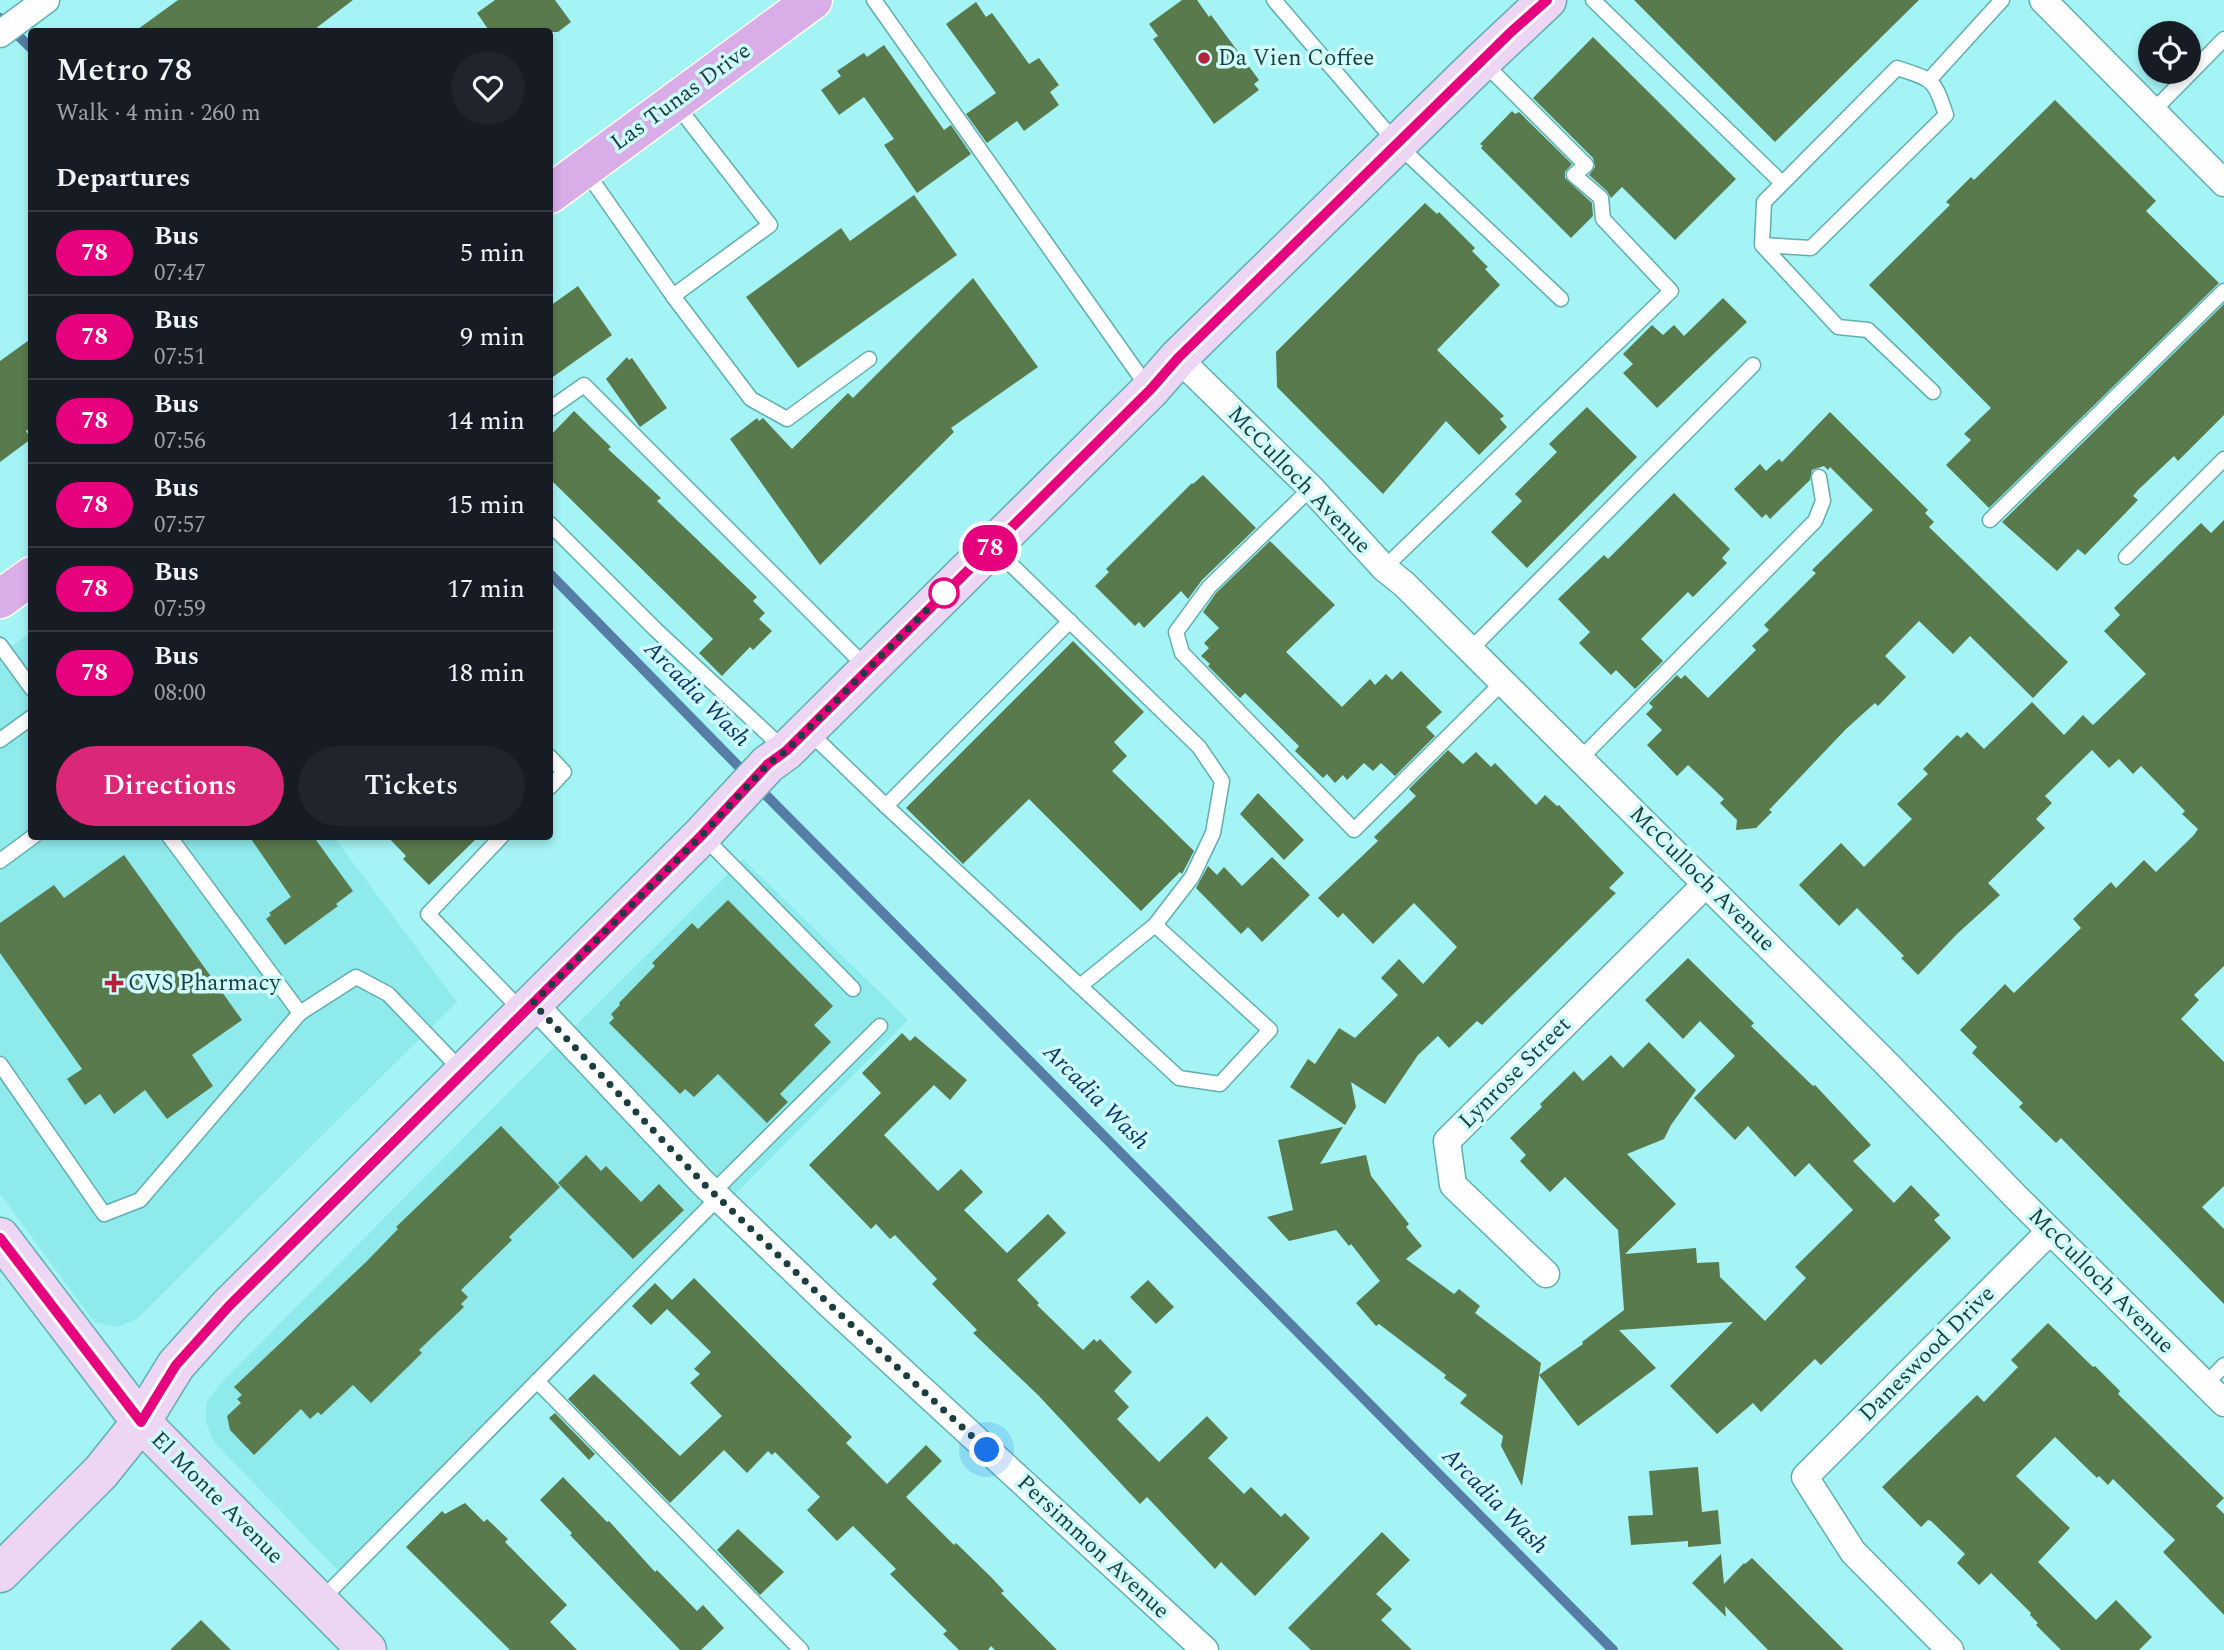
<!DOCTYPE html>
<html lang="en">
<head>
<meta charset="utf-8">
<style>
  :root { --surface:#171b24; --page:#20242c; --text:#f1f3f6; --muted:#9ea1a6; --line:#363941; --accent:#db2777 }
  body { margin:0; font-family:Spectral,serif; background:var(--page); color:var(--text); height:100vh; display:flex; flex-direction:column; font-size:26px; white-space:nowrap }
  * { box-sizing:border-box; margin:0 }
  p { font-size:23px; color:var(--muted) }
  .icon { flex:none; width:38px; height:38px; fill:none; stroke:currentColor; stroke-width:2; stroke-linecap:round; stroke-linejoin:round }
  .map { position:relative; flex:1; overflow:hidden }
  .side { position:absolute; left:28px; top:28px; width:525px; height:812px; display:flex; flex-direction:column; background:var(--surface); border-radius:7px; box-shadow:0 4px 10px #0003 }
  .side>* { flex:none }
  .badge { padding:0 14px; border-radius:23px; font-size:24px; line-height:46px }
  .tools { position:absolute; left:2138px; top:21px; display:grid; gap:14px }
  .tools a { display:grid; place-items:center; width:63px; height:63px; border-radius:50%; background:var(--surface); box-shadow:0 4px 10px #0003; font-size:35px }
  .you { position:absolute; width:35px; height:35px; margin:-18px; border:5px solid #fff; border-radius:50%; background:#1a73e8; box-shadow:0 0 0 10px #1a73e833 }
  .map>.badge { position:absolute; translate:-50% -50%; box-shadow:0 0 0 4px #fff }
  h2 { padding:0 28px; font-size:26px; line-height:63px }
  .round { display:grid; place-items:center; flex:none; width:74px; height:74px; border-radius:37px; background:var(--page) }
  .summary { display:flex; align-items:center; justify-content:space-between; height:119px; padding:0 28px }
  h1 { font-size:33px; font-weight:600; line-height:52px }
  .button { display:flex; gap:14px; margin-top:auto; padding:14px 28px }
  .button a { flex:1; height:80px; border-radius:42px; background:var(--accent); color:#fff; font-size:28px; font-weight:600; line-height:80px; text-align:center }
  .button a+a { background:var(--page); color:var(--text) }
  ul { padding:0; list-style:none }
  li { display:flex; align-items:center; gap:21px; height:84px; padding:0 28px; border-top:2px solid var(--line) }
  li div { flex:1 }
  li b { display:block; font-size:26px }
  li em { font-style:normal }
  li .badge { min-width:77px; font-weight:700; text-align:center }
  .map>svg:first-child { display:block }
  .built { fill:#8feaec }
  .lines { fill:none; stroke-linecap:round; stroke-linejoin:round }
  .stream { stroke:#567da6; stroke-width:10 }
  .building { fill:#597a4d }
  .lane-casing { stroke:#60aeb0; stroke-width:17 }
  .street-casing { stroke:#60aeb0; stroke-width:29 }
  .secondary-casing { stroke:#60aeb0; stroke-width:41 }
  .primary-casing { stroke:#fff; stroke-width:41 }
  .lane { stroke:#fff; stroke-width:14 }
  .street { stroke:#fff; stroke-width:26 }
  .secondary { stroke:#ecd6f3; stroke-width:38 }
  .primary { stroke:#d9ade7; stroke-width:38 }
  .line-casing { stroke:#fff; stroke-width:16 }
  .line { stroke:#e6007e; stroke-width:10 }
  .walk { stroke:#1d3e3e; stroke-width:7; stroke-dasharray:0 12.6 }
  .poi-dot { fill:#b3213c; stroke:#cefbfc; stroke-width:2.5 }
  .stop-dot { fill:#fff; stroke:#e6007e; stroke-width:3.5 }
  .labels { text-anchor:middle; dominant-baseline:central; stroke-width:7; stroke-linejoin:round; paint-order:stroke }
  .poi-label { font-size:23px; fill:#1d3e3e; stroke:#cefbfc; text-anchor:start }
  .street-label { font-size:23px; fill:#1d3e3e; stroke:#cefbfc }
  .water-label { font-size:24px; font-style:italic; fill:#0c3469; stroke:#cefbfc }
</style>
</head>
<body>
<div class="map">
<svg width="2224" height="1650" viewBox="0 0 2224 1650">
  <rect width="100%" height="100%" fill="#a5f4f5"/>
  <g class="built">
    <polygon points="31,632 32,836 334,837 457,1002 137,1319 117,1327 94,1322 0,1194 0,655"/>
    <polygon points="743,859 908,1020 350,1583 214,1442 206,1423 206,1403 219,1385 502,1099"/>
  </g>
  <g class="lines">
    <g class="stream">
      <polyline points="0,18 32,49"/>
      <polyline points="550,574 748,776"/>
      <polyline points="758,787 1613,1650"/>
    </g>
  </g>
  <g class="building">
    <polygon points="178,0 353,0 311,32 134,32"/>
    <polygon points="495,0 555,0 571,22 558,32 490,32 477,13"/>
    <polygon points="1182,0 1197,0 1209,17 1211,15 1259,80 1254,84 1259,90 1214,124 1153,39 1158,36 1149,24"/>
    <polygon points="1634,0 1919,0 1775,142"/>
    <polygon points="976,2 986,17 992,13 1029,64 1039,58 1059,85 1050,92 1059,105 1024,131 1017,121 987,143 966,114 996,93 946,24"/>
    <polygon points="1593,37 1736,179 1675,240 1622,187 1611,198 1607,191 1589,175 1595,167 1593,158 1533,98"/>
    <polygon points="884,45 944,130 951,125 971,154 917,193 884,145 894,139 864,97 839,115 821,90 841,76 837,71 862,54 864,53 867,57"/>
    <polygon points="2055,100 2156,201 2146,211 2219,283 1989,508 1946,465 1971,440 1964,434 1991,408 1869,285 1950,205 1946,202 1971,177 1974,180"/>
    <polygon points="1512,111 1515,114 1519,112 1572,164 1565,172 1565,178 1592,203 1593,216 1571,238 1481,148 1483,146 1480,144"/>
    <polygon points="914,195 957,255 798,368 746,297 841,228 850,241"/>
    <polygon points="1425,203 1437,214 1439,212 1475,248 1472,251 1488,267 1485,269 1500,285 1437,350 1504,416 1500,419 1507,427 1479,455 1446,421 1383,494 1277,387 1276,352"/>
    <polygon points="973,278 1038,367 951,428 954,432 820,565 730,439 757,418 759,421 763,418 792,449 848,393 853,398"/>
    <polygon points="578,286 612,335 550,379 550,306"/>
    <polygon points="1723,298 1747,322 1657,408 1623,373 1633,364 1623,354 1652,325 1663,335 1674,325 1684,336"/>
    <polygon points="2224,304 2224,415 2178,461 2174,456 2138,490 2133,496 2138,500 2085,555 2078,549 2057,571 2002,522"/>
    <polygon points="32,338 32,427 26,431 31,439 0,462 0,361"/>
    <polygon points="627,357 629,360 632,358 667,408 640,427 606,379"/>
    <polygon points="1587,407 1637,457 1527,568 1491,532 1522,501 1515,494 1557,452 1549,444"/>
    <polygon points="574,411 611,447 608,449 661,498 657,501 757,597 753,601 765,613 759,619 772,631 753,650 750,647 722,676 699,653 713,639 550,479 550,436"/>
    <polygon points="1830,412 1928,510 1925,513 1934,522 1929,527 2068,662 2033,698 1970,636 1953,654 1919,621 1885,656 1906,677 1878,706 1875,703 1846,729 1769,810 1772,812 1756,828 1736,830 1737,820 1720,803 1724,799 1688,765 1677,776 1647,745 1662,730 1646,714 1653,707 1649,703 1677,675 1681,679 1685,675 1708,698 1756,650 1752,646 1769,630 1764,625 1816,573 1812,570 1873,510 1830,467 1828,470 1824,466 1812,470 1810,480 1770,519 1766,514 1762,518 1734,489 1760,464 1766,471 1779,459 1782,462"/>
    <polygon points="1203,475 1256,528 1202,580 1188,599 1181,591 1144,628 1139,622 1135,626 1095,586 1109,572 1106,569 1192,483 1193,484"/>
    <polygon points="1674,493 1730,549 1722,558 1727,563 1693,597 1688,592 1641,639 1663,661 1635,689 1616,670 1611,675 1579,643 1590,632 1558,599 1604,555 1608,559"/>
    <polygon points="2224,520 2224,966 2194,995 2199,1000 2181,1019 2224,1062 2224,1186 2202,1207 2224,1229 2224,1304 2061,1138 2056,1143 2019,1107 2023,1103 1972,1053 1977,1047 1960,1030 2005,984 2014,993 2081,928 2073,919 2111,882 2116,888 2144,860 2156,872 2194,835 2198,829 2182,814 2185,811 2141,766 2133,774 2119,759 2109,768 2092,750 2045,796 2052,803 2036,819 2045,828 1988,883 2000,895 1957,934 1918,975 1901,958 1904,956 1857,908 1839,926 1799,885 1841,843 1864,867 1912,819 1897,804 1928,774 1923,769 1957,735 1961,738 1967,732 1984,749 2032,702 2064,735 2083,715 2093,725 2146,674 2104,631 2120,615 2114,608 2201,523 2211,533"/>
    <polygon points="1270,541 1335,605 1286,652 1342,707 1370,679 1375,685 1386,674 1392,680 1401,671 1442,712 1426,727 1435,736 1395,776 1381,763 1373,771 1364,763 1347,780 1343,775 1335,783 1327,774 1323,778 1295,751 1299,746 1245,693 1240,698 1208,666 1210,664 1201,656 1209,648 1204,643 1219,628 1203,612 1216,593"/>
    <polygon points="1073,641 1144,712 1114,742 1127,756 1112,771 1194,851 1182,874 1180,872 1141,911 1029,799 963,864 906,808"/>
    <polygon points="1448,750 1463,764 1476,752 1491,767 1495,763 1536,805 1545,795 1557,806 1559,805 1624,873 1609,888 1616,893 1482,1025 1477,1021 1449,1048 1438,1036 1418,1055 1385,1104 1351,1082 1356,1107 1345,1125 1290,1087 1308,1059 1315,1064 1339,1028 1355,1038 1398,995 1381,978 1399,959 1423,984 1457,947 1414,903 1373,944 1343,913 1338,918 1318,898 1378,841 1374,837 1416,796 1409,789"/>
    <polygon points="1258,793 1304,840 1284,860 1240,814"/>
    <polygon points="249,836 313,836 353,891 336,904 338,906 285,945 266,919 271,915 269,913 291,897"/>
    <polygon points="387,836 479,836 429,885 403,859 406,856"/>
    <polygon points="124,855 242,1020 192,1055 213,1086 167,1119 145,1090 114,1114 100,1094 85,1105 67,1079 82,1069 0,953 0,923 54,885 64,898"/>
    <polygon points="1272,857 1310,895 1262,942 1248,927 1241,934 1196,888 1208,866 1217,875 1224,867 1242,886"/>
    <polygon points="728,900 833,1006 814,1025 831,1042 780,1094 788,1102 767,1123 718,1074 694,1097 685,1089 680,1094 609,1023 614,1018 611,1014 620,1005 619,1003 655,966 652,963 692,923 698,929"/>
    <polygon points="1688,958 1754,1023 1751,1026 1813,1086 1815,1085 1871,1145 1853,1161 1894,1203 1911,1185 1940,1215 1934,1220 1951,1238 1821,1365 1815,1359 1761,1412 1753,1403 1717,1434 1670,1386 1733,1322 1619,1330 1656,1368 1578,1426 1539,1375 1583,1344 1582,1342 1624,1310 1618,1230 1565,1177 1550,1192 1520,1161 1526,1155 1510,1138 1542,1107 1540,1104 1574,1071 1583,1081 1611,1055 1623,1068 1649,1042 1696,1090 1671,1125 1664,1139 1627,1154 1676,1204 1625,1254 1696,1248 1697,1263 1719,1262 1720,1277 1765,1321 1806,1278 1795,1267 1853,1210 1809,1163 1795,1177 1748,1126 1735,1140 1694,1098 1735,1056 1700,1021 1683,1039 1645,1000"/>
    <polygon points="902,1033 910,1041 915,1036 967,1080 950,1100 934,1085 884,1135 938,1191 961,1169 983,1192 964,1210 1007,1253 1048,1214 1066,1233 1017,1280 1039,1303 1037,1305 1083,1350 1094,1339 1097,1342 1100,1339 1132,1372 1114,1391 1129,1407 1117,1419 1159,1462 1207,1416 1228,1438 1208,1458 1244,1494 1251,1487 1281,1517 1285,1513 1310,1538 1255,1596 1221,1562 1215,1569 1147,1497 1140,1504 1038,1395 973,1333 977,1330 932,1284 937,1279 895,1235 890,1239 876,1224 871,1229 809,1165 881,1093 862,1073"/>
    <polygon points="501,1126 560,1187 509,1237 512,1240 461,1290 468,1297 461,1304 464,1307 419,1350 422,1353 371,1403 353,1385 321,1415 318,1412 310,1419 301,1409 254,1455 230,1430 227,1416 241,1403 237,1399 242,1395 234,1387 366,1262 398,1229 396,1227"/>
    <polygon points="1343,1127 1320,1164 1366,1155 1371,1176 1409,1224 1406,1227 1422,1246 1406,1259 1454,1294 1459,1289 1480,1306 1475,1313 1541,1363 1522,1486 1501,1446 1503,1436 1460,1403 1467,1395 1444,1378 1446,1375 1379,1324 1376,1326 1356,1303 1380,1281 1351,1244 1349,1246 1336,1230 1289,1241 1267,1217 1293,1210 1278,1140"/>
    <polygon points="586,1155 601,1171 606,1166 641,1202 659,1184 684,1210 633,1259 558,1183"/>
    <polygon points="694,1278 852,1437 846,1443 887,1484 926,1445 942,1461 906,1497 954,1545 956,1543 991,1577 1004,1591 1001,1593 1057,1650 995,1650 991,1646 988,1650 959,1650 943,1634 947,1631 890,1574 896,1569 853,1526 837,1541 807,1510 820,1497 775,1452 772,1455 768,1451 747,1473 724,1450 670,1503 568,1399 594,1374 680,1456 722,1416 690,1383 700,1374 694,1369 711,1352 667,1309 651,1325 632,1306 655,1283 672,1300"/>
    <polygon points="1148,1280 1174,1307 1156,1324 1130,1297"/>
    <polygon points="2048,1323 2093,1367 2095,1366 2120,1391 2118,1394 2224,1498 2216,1506 2224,1514 2224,1615 2163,1552 2175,1540 2113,1479 2108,1485 2099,1476 2097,1478 2055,1437 2016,1476 2070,1528 2038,1562 2096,1620 2116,1600 2152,1637 2139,1650 2061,1650 2036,1625 2038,1623 2030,1615 2031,1613 1991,1573 1979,1585 1957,1563 1965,1554 1931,1521 1928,1520 1921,1527 1882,1487 1977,1395 1984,1402 2018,1367 2011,1360"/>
    <polygon points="555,1413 595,1454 589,1460 549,1418"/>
    <polygon points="1698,1467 1702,1512 1718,1510 1721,1544 1688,1547 1688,1541 1631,1545 1628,1516 1653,1515 1649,1471"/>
    <polygon points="563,1477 607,1522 609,1521 655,1572 657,1570 697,1611 703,1605 724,1628 701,1650 680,1650 570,1535 572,1533 540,1500"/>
    <polygon points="465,1503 484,1522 487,1519 508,1539 505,1542 567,1605 550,1622 577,1650 510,1650 406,1547 442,1511 445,1514"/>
    <polygon points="738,1529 784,1572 760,1595 717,1550"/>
    <polygon points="1382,1532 1410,1560 1376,1594 1392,1609 1381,1620 1412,1650 1311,1650 1288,1628"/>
    <polygon points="1721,1554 1724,1584 1744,1563 1745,1564 1752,1558 1844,1650 1768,1650 1725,1606 1726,1617 1692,1583"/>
    <polygon points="201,1620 231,1650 170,1650"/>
  </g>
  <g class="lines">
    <g class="lane-casing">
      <g id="lane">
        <polyline points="874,0 1149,389"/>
        <polyline points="1274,0 1397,144 1561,299"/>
        <polyline points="1593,0 1782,183"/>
        <polyline points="1930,79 2002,0"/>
        <polyline points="2154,110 2224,39"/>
        <polyline points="585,170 673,296 751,399 787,419 869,359"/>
        <path d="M1762,245L1811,248L1946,115C1934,78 1933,80 1897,68L1764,202L1762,245L1838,327L1868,330L1933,392"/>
        <polyline points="673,296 770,225 675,103"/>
        <polyline points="550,409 584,385 867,668"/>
        <polyline points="1311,488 1209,587 1176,632 1182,653 1354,830 1502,683"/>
        <polyline points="1990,520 2224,291"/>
        <polyline points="550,524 655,629 785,750"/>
        <polyline points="2126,557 2224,459"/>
        <polyline points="1384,568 1671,291 1603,219 1601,198 1574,175 1586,165 1483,62"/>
        <polyline points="0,645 32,689"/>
        <polyline points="1471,649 1753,365"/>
        <polyline points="808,731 886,806 1179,1078 1220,1084 1270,1030 1155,925 1192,877 1213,833 1222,781 1199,747 994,548"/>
        <polyline points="0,740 32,717"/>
        <polyline points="550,757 564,772 550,787"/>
        <polyline points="1580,759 1815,521 1823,501 1819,477"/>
        <polyline points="886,806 1070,621"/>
        <polyline points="169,836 300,1013 356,977 388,994 462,1071"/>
        <polyline points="502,836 428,914 523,1012"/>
        <polyline points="703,836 853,989"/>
        <polyline points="0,861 34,836"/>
        <polyline points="1080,986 1155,925"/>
        <polyline points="0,1064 104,1214 140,1200 300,1013"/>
        <polyline points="713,1192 880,1026"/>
        <polyline points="537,1381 801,1650"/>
        <polyline points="2206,1384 2224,1365"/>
        <polyline points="321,1600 719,1197"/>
      </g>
    </g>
    <g class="street-casing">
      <g id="street">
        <polyline points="2043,0 2224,183"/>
        <polyline points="0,34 46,0"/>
        <polyline points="1178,358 1311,488 1384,568 1404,584 1883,1060 2017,1198 2224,1403"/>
        <polyline points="533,1003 703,1183 829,1304 1205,1650"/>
        <polyline points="1546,1274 1453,1185 1447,1141 1706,884"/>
        <polyline points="1950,1650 1853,1552 1805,1477 2050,1231"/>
      </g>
    </g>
    <g class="secondary-casing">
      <g id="secondary">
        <polyline points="0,1237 141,1422 367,1650"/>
        <polyline points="0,1573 101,1472 141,1422 176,1365 229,1306 702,835 768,764 786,751 1150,390 1178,358 1482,61 1547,0"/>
      </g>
    </g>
    <g class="primary-casing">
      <g id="primary">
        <polyline points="550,194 813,0"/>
        <polyline points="0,599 32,576"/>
      </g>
    </g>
    <use href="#lane" class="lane"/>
    <use href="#street" class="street"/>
    <use href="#secondary" class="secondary"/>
    <use href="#primary" class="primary"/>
  </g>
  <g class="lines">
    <g class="line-casing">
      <polyline id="line" points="0,1238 141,1422 176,1365 229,1306 702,835 768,764 786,751 1150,390 1178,358 1511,32 1547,0"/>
    </g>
    <use href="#line" class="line"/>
    <polyline class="walk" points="944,593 786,751 768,764 702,835 533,1003 703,1183 829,1304 987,1450"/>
  </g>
  <g class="poi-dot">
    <circle cx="1204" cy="58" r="7"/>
    <path d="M110.5 972.5h7v7h7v7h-7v7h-7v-7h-7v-7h7z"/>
  </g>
  <circle class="stop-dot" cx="944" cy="593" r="14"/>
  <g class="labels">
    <g class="poi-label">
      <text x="1218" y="58">Da Vien Coffee</text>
      <text x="128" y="983">CVS Pharmacy</text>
    </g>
    <g class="street-label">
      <text transform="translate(681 97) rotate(-36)">Las Tunas Drive</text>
      <text transform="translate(1299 480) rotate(46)">McCulloch Avenue</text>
      <text transform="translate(1702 879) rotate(45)">McCulloch Avenue</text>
      <text transform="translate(1515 1073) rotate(-45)">Lynrose Street</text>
      <text transform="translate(2101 1281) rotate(45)">McCulloch Avenue</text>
      <text transform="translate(1927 1354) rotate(-45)">Daneswood Drive</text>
      <text transform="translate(217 1498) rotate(45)">El Monte Avenue</text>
      <text transform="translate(1093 1547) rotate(43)">Persimmon Avenue</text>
    </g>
    <g class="water-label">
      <text transform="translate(697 694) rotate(45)">Arcadia Wash</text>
      <text transform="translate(1096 1097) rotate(45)">Arcadia Wash</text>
      <text transform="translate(1495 1501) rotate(45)">Arcadia Wash</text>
    </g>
  </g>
</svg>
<div class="tools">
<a><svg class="icon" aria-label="locate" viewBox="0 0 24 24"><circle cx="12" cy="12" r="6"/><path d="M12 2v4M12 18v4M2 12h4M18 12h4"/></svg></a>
</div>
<div class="you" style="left:987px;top:1450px"></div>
<b class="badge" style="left:990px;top:548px;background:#e6007e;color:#fff">78</b>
<section class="side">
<div class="summary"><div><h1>Metro 78</h1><p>Walk · 4 min · 260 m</p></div><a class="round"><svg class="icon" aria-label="heart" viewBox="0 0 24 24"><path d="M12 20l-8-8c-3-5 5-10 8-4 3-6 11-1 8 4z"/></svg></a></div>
<h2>Departures</h2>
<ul>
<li><span class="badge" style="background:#e6007e;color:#fff">78</span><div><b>Bus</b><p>07:47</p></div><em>5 min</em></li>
<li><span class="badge" style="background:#e6007e;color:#fff">78</span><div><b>Bus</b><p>07:51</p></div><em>9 min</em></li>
<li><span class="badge" style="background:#e6007e;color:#fff">78</span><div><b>Bus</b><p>07:56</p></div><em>14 min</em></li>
<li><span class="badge" style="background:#e6007e;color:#fff">78</span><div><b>Bus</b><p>07:57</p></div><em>15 min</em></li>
<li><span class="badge" style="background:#e6007e;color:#fff">78</span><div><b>Bus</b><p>07:59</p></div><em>17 min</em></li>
<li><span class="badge" style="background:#e6007e;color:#fff">78</span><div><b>Bus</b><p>08:00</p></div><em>18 min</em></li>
</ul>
<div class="button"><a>Directions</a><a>Tickets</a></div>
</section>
</div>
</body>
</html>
